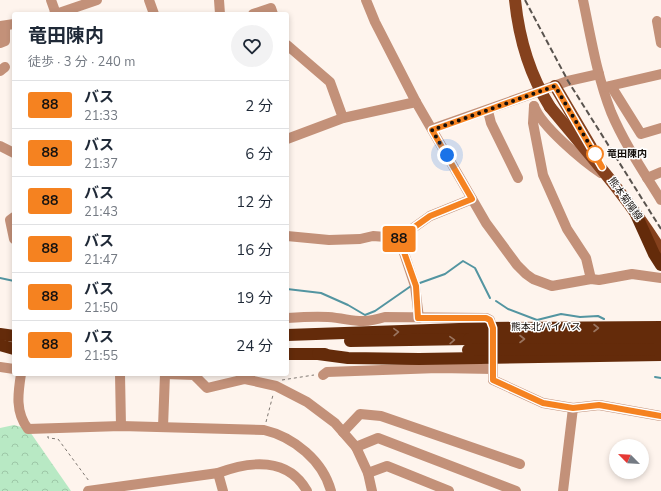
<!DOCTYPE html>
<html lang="ja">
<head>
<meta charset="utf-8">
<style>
  :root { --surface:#fff; --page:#f2f2f3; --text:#1f2937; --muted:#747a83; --line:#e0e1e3 }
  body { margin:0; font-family:"Nunito Sans","Noto Sans JP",sans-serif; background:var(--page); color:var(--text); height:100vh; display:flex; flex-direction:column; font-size:15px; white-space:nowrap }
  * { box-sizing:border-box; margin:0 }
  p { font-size:13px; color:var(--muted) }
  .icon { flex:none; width:22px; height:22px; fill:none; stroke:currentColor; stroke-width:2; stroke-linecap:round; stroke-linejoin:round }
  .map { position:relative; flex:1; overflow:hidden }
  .side { position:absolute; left:12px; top:12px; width:277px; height:364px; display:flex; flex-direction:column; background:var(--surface); border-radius:4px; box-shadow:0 2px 6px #0003 }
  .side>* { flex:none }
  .badge { padding:0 8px; border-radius:3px; font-size:14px; line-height:26px }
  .needle { width:26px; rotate:294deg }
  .fabs { position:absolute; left:609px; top:439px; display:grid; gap:8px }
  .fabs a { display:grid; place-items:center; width:40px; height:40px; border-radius:50%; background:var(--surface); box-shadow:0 2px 6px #0003; font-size:20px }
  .you { position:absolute; width:20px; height:20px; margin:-10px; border:3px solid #fff; border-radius:50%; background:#1a73e8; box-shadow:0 0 0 6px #1a73e833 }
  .map>.badge { position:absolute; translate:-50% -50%; box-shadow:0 0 0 2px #fff }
  .round { display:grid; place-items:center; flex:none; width:42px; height:42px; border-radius:21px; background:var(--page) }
  .overview { display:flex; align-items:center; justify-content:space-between; height:68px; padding:0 16px }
  h1 { font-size:19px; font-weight:700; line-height:30px }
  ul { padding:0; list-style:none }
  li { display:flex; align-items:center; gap:12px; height:48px; padding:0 16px; border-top:1px solid var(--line) }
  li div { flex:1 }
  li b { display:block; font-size:15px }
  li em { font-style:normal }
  li .badge { min-width:44px; font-weight:700; text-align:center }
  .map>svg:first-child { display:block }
  .forest { fill:url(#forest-crowns) }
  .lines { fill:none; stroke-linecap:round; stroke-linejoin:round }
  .stream { stroke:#5395a1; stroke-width:2 }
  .path { stroke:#7f7872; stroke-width:1; stroke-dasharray:3 3; stroke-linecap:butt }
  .minor { stroke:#c39179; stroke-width:10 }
  .major { stroke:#85411d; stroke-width:12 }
  .highway { stroke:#642b0a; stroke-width:12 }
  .rail { stroke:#59534e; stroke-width:2; stroke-dasharray:6 3; stroke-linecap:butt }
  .major-bridge { stroke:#85411d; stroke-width:12 }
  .highway-bridge { stroke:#642b0a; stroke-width:12 }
  .oneway { stroke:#9a7560 }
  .line-casing { stroke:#fff; stroke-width:9 }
  .line { stroke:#f58220; stroke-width:6 }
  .walk { stroke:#140f0b; stroke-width:4; stroke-dasharray:0 7.2 }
  .stop-dot { fill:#fff; stroke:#f58220; stroke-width:2 }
  .labels { text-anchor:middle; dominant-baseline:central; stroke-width:3; stroke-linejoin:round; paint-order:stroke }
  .stop-label { font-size:10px; font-weight:bold; fill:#140f0b; stroke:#fff; text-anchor:start }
  .street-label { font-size:10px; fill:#140f0b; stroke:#fff }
</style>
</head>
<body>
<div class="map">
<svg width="661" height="491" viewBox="0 0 661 491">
  <defs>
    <pattern id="forest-crowns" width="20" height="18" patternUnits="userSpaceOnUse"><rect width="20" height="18" fill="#b8e9c4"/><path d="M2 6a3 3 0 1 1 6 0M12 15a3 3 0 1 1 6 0" fill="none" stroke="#9dc7a7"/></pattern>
  </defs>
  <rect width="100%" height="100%" fill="#fef4ed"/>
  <polygon class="forest" points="14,425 28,429 71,491 0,491 0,428"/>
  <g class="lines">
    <g class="stream">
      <polyline points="0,278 14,281"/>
      <polyline points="417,284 445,274 463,261 475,268 490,298"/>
      <polyline points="287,289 321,293 348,305 365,315 375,311 411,286"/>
      <polyline points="496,301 508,309 537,320 561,314 580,317 598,316 604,319"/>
      <polyline points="655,377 661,378"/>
    </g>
    <g class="path">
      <polyline points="282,380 314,375"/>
      <polyline points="266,422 273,395"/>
      <polyline points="48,436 48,438 58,439 89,481"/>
    </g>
    <g class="minor">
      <polyline points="51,0 56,14 54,14"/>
      <polyline points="149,0 154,14"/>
      <polyline points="219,0 220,14"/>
      <polyline points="366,0 375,22 416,102 486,223 517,265 526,274 533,279 552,286 591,279 599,280 632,274 661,278"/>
      <path d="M583,0C591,38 597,76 611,112C624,143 643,171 661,200"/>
      <polyline points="56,14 97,0"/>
      <polyline points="253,14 271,8 273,14"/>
      <polyline points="657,21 661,43"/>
      <polyline points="0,26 14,24"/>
      <polyline points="0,43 5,41 5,26"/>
      <polyline points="287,45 330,82 343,118"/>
      <polyline points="0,71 5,67"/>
      <polyline points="611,86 641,134 661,128"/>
      <polyline points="605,87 661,74"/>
      <polyline points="534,106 533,123 543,175 567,229 586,258 591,279"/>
      <path d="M534,106C541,126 583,161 601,173"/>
      <polyline points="488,111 491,123 518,178"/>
      <polyline points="432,129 568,81 599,74"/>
      <polyline points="287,139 343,118 416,102"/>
      <polyline points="0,146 14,153"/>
      <polyline points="647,178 661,172"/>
      <polyline points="14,217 10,220 14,239"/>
      <polyline points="287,236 329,240 360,239 373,236 399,238 430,216 472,199"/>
      <polyline points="399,238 415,286 419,318"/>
      <path d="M287,318C301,317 315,316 328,317C353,319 359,325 385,317L486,318L490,320L493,335"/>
      <polyline points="493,351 493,380 543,403 573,408 599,405 661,416"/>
      <polyline points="0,367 14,369"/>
      <path d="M21,374C18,393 15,412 28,429L121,426L264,430C294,437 323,461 331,491"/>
      <polyline points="120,374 121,426"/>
      <polyline points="166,374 194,375 207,388 245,379 276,386 307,402 335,423 356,447 368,473 372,491"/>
      <polyline points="323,375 327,372 438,368 493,369"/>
      <polyline points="163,427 165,374"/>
      <polyline points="343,432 360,414 381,416 520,464"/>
      <polyline points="356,447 378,438 516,491"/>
      <polyline points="218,473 223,491"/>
      <polyline points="368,473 387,466 449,491"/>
      <path d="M88,491L218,473C250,461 288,457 307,491"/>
      <polyline points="563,491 573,408"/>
    </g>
    <g class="major">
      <polyline points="555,86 591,147"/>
      <path d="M550,107C589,154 629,199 661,251"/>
    </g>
    <g class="highway">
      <polyline points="635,212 654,254 661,265"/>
      <polyline points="0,334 14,336"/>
      <polyline points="287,335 488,328 661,327"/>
      <polyline points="350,341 469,339"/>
      <polyline points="0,345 14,349"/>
      <polyline points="287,354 325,354"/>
      <polyline points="318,354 348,358 419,359 661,355"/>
    </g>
    <polyline class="rail" points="525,0 568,81 661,229"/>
    <path class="major-bridge" d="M515,0C519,39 529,74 550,107"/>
    <g class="highway-bridge">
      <polyline points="469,339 661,339"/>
      <polyline points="468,350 661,349"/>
    </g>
  </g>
  <defs><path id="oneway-chevron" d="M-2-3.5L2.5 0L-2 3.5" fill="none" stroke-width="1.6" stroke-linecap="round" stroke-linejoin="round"/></defs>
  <g class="oneway">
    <use href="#oneway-chevron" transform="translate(596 328)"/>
    <use href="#oneway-chevron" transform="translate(396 332) rotate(-2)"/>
    <use href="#oneway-chevron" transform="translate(522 339)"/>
    <use href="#oneway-chevron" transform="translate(452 340) rotate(-2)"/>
  </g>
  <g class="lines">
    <g class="line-casing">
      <path id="line" d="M602,167L555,86C514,100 473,116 432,130L472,199L430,216L399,238L416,286L418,318H486L490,320L493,328V380L543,403L573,408L599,405L661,416"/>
    </g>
    <use href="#line" class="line"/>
    <polyline class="walk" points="447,155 432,130 555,86 595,154"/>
  </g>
  <circle class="stop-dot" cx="595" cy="154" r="8"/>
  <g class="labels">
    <g class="stop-label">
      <text x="607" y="154">竜田陳内</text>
    </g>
    <g class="street-label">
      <text transform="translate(625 199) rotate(54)">熊本菊陽線</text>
      <text x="546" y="327">熊本北バイパス</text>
    </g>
  </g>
</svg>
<div class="fabs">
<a><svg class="needle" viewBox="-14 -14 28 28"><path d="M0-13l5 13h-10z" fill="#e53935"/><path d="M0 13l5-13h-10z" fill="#747a83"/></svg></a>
</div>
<div class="you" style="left:447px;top:155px"></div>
<b class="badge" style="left:399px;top:239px;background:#f58220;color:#111">88</b>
<section class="side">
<div class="overview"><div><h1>竜田陳内</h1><p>徒歩 · 3 分 · 240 m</p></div><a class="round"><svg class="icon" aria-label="heart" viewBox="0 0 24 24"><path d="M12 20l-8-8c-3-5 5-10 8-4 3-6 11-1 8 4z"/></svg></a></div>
<ul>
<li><span class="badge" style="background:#f58220;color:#111">88</span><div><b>バス</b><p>21:33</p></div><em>2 分</em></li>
<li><span class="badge" style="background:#f58220;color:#111">88</span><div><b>バス</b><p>21:37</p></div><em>6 分</em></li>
<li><span class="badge" style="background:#f58220;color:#111">88</span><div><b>バス</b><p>21:43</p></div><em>12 分</em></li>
<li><span class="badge" style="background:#f58220;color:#111">88</span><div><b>バス</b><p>21:47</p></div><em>16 分</em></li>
<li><span class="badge" style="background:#f58220;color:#111">88</span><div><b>バス</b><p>21:50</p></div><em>19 分</em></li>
<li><span class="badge" style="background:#f58220;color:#111">88</span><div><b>バス</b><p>21:55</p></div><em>24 分</em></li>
</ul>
</section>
</div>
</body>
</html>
